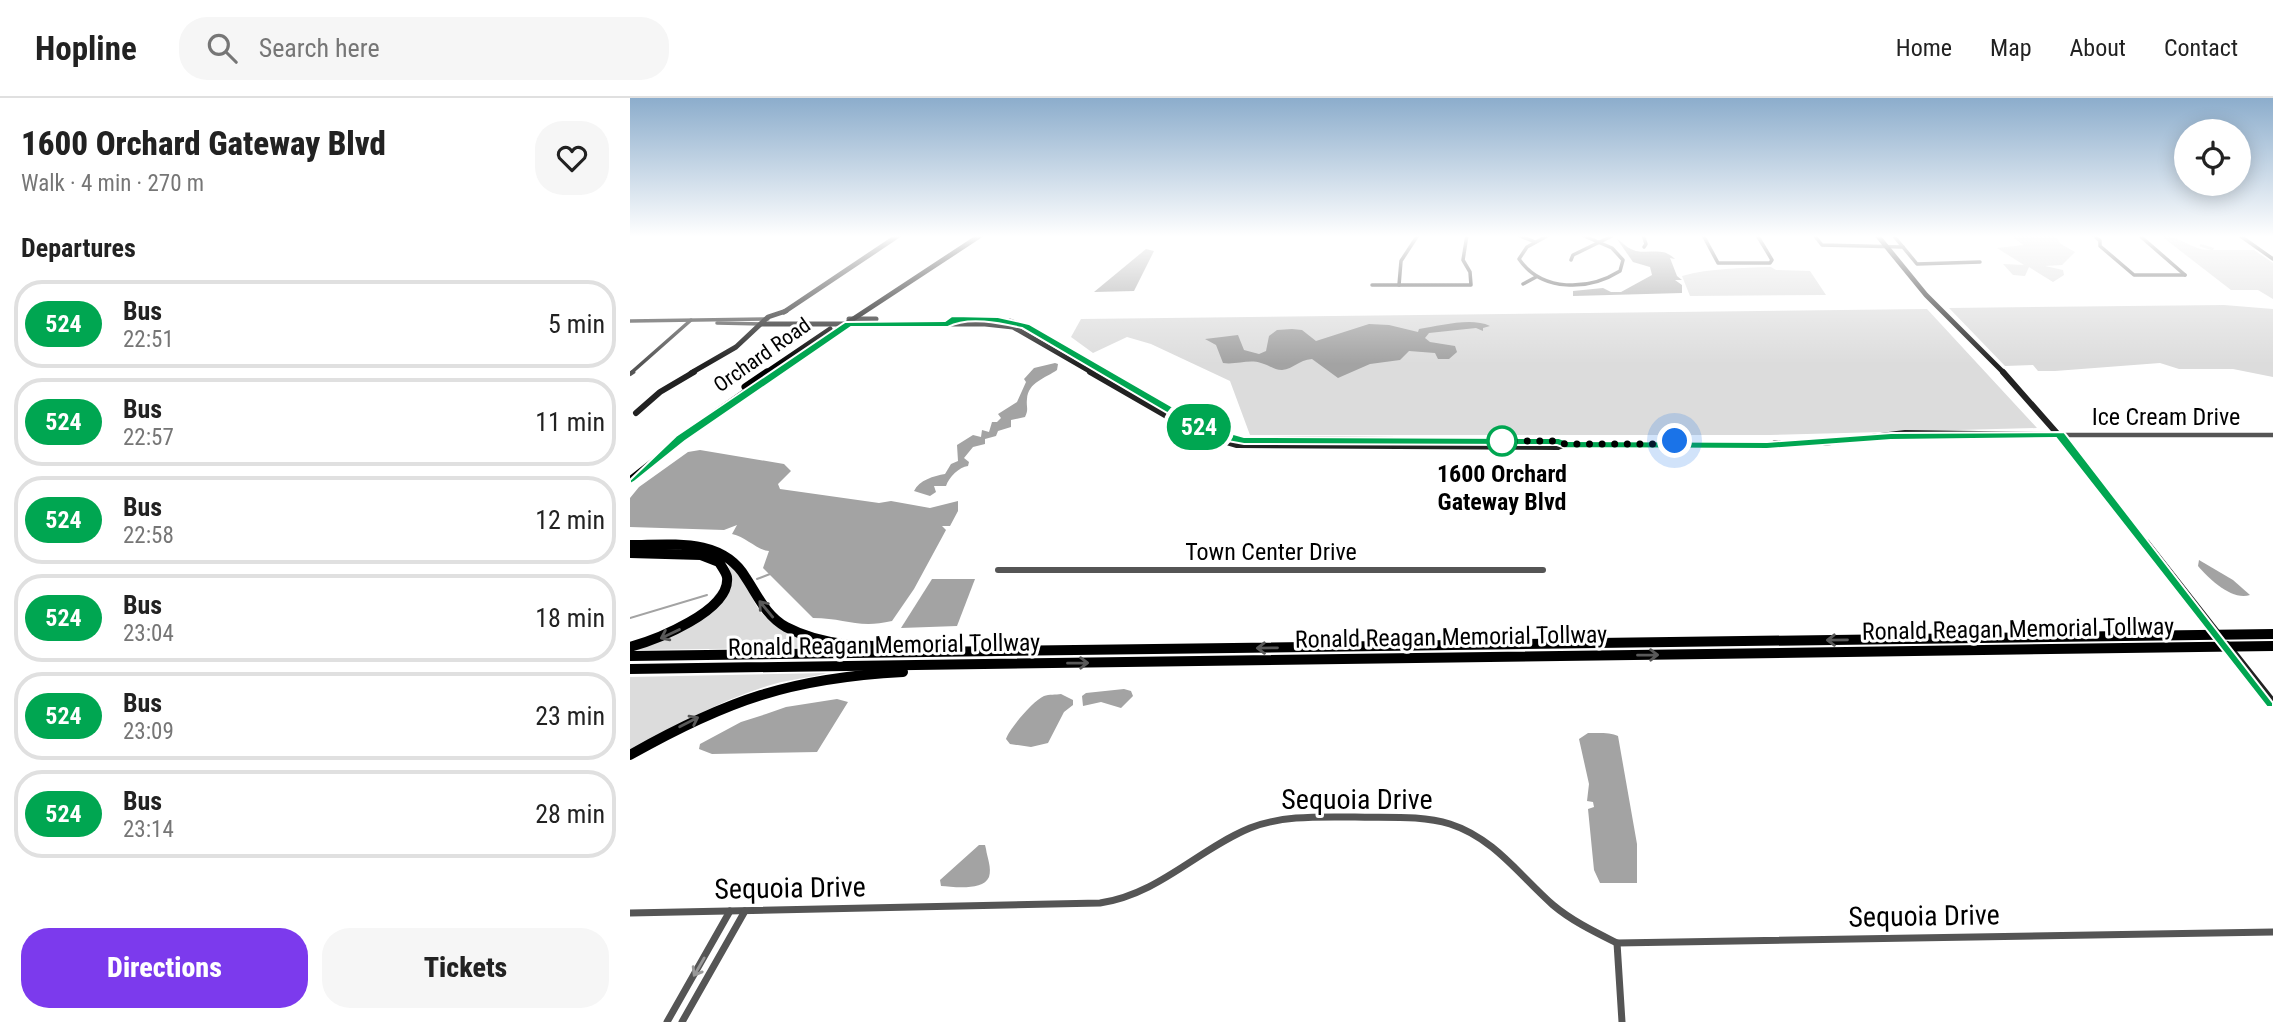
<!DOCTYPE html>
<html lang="en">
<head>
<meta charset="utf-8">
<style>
  :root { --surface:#fff; --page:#f6f6f6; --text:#222; --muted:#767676; --line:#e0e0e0; --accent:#7c3aed }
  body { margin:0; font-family:"Roboto Condensed",sans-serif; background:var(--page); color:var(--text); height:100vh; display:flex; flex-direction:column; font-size:26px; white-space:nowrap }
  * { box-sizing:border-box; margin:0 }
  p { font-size:23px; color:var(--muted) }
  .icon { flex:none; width:38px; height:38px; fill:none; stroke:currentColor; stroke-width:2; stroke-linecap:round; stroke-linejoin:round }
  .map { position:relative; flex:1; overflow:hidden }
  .details { display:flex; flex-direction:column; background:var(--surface); width:630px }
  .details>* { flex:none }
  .badge { padding:0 14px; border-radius:23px; font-size:24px; line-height:46px }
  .controls { position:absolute; left:1544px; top:21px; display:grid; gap:14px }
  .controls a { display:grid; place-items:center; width:77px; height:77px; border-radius:50%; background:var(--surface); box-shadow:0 4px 18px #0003; font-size:35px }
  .you { position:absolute; width:35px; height:35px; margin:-18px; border:5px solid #fff; border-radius:50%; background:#1a73e8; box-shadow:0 0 0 10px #1a73e833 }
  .map>.badge { position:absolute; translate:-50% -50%; box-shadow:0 0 0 4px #fff }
  h2 { padding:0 21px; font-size:26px; line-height:63px }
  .round { display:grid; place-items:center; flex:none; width:74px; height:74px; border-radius:28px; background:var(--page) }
  .headline { display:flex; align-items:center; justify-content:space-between; height:119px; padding:0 21px }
  h1 { font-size:33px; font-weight:800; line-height:52px }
  .button { display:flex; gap:14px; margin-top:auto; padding:14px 21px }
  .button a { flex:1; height:80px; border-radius:28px; background:var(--accent); color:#fff; font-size:28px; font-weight:800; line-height:80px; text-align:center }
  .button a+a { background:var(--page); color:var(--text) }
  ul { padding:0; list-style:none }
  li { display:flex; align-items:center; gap:21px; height:88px; margin:0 14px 10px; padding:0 7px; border:4px solid var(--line); border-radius:28px }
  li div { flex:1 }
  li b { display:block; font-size:26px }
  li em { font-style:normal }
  li .badge { min-width:77px; font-weight:700; text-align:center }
  header { display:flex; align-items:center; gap:42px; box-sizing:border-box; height:98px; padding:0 35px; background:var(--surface); border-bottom:2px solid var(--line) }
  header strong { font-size:33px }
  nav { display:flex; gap:38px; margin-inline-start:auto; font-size:24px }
  .search { width:490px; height:63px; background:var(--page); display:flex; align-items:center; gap:18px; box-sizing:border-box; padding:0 24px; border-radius:28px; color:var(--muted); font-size:26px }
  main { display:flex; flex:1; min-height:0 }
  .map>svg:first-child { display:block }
  .green { fill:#dcdcdc }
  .water { fill:#a3a3a3 }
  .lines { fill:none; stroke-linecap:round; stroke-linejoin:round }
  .stream { stroke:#a3a3a3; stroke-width:2 }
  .street-far3 { stroke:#555; stroke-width:3.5 }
  .street-far2 { stroke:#555; stroke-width:4.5 }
  .street-far1 { stroke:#555; stroke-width:6 }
  .street { stroke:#555; stroke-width:7 }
  .secondary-far2 { stroke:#222; stroke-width:5 }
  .secondary-far1 { stroke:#222; stroke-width:6 }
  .secondary { stroke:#222; stroke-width:8 }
  .primary-far1 { stroke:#000; stroke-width:5 }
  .primary { stroke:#000; stroke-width:7 }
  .highway-far1 { stroke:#000; stroke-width:9 }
  .highway { stroke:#000; stroke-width:10 }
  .oneway { stroke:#595959 }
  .oneway2 { stroke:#999 }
  .line { fill:#00a651; stroke:#fff; stroke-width:2 }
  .walk { stroke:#000; stroke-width:7; stroke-dasharray:0 12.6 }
  .stop-dot { fill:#fff; stroke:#00a651; stroke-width:3.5 }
  .labels { text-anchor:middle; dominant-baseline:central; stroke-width:6; stroke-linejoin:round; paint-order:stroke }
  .far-street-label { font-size:21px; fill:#000; stroke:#fff }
  .street-label { font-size:24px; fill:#000; stroke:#fff }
  .stop-label { font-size:24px; font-weight:bold; fill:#000; stroke:#fff }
  .near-street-label { font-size:28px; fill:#000; stroke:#fff }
</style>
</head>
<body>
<header>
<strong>Hopline</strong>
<div class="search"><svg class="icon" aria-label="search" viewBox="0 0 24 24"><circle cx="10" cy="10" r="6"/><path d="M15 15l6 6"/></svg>Search here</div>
<nav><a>Home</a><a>Map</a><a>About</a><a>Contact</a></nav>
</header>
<main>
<section class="details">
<div class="headline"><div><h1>1600 Orchard Gateway Blvd</h1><p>Walk · 4 min · 270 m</p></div><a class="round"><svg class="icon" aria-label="heart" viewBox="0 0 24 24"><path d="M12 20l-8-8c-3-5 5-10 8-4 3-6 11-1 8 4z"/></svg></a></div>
<h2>Departures</h2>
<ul>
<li><span class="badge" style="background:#00a651;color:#fff">524</span><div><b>Bus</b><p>22:51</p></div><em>5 min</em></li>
<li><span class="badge" style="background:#00a651;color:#fff">524</span><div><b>Bus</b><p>22:57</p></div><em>11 min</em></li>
<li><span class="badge" style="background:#00a651;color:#fff">524</span><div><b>Bus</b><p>22:58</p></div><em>12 min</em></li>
<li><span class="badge" style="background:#00a651;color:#fff">524</span><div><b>Bus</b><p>23:04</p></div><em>18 min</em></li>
<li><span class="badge" style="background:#00a651;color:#fff">524</span><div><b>Bus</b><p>23:09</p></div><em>23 min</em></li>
<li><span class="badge" style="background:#00a651;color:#fff">524</span><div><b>Bus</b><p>23:14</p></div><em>28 min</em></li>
</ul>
<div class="button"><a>Directions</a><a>Tickets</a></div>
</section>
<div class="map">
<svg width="1643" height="924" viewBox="0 0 1643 924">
  <rect width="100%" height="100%" fill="#fff"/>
  <g class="green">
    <polygon points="1379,137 1424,137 1431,146 1445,154 1432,167 1415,168 1433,172 1434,177 1423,184 1399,169 1395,178 1383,177 1373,166 1394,167 1367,150 1394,147"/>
    <path d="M1530,137C1549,137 1563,153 1581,152L1569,148L1571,146L1584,150L1583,152H1624L1643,165V201L1628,192H1601Z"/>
    <path d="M1141,169L1146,172L1180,173L1196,197L1060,198L1052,178C1081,170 1111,170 1141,169Z"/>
    <polygon points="1594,207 1643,211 1643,279 1603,271 1549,271 1530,265 1425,273 1408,273 1403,267 1375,268 1319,210"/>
    <polygon points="1297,211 1407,330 1139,337 620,337 600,283 521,246 497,239 463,255 441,239 451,221"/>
    <path d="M98,466C118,476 119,505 136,519C150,530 195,542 214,549L6,552L65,524L101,476Z"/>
    <path d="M197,575C180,580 161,581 144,586C92,601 46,627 0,654V579Z"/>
  </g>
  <g class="water">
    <path d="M987,141C993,145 998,151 1006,153C1021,156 1033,149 1045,161L1040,160L1047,178L1052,182H1045L1052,187V195L943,198V193L973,190L981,194H991L1022,177L1020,169L1003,164Z"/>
    <polygon points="516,151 524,153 504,193 464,194"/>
    <path d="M739,226L759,227L788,234L789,231C810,228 841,219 860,228L853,230V233L846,230L799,235L795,240L800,244L825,248L827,254L819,261H808L805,255L779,253L770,262L740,266L708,280L682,261C668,262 664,271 652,272C644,272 639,267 631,265C619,261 606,267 593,265L586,247L575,241L608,237L614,252L629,256L636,253L639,238L647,232L662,231L672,232L686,243Z"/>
    <path d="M425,265L428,266L427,272C416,280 398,284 397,301C396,309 399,311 395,319L381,322V329L368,333L366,338L355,341V346L343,349L334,360L339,364L338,368C329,369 319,379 316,388H304L306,394L300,398L284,393C289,382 304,378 315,376L321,366L328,363L327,347L343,337L351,339L352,332L359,334L362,324H367L371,320L368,316L387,304L396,284L394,281L404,270Z"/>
    <path d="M70,352L154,366L161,373L148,386L150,391L249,405L261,403L300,410L328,403V413L320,428H312L316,432L284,491L262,523C228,531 215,520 183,520L133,470L139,453C127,452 116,439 102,436L107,427L94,432L0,429V400L9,389L58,354Z"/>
    <path d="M1569,462L1603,482L1620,497C1602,503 1579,481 1568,468Z"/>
    <polygon points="302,481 345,481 327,528 271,530"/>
    <polygon points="494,591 501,593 503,598 491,610 471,604 453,608 452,598 456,595"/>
    <path d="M431,596L443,602V607L434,614L418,645L401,649L380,646L376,641C379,631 404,602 414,598C419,596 426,597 431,596Z"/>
    <polygon points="207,601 218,604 187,654 82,656 69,651 70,646 111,624 136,616 156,609"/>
    <path d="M958,635C966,635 981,634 988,638L1007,746V785H970L964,772L958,711L964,709L963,704L957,703L959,686L949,641Z"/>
    <path d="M349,747H355L356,751C357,759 362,770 359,779C353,793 324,789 311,788L310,782Z"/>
  </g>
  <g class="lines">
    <g class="stream">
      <polyline points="127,481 140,476"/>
      <polyline points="0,520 77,497"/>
    </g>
    <g class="street-far3">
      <polyline points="888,137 905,144"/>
      <path d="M919,137L897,149L889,161C912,194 958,193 990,173L993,162L982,150L952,137"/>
      <polyline points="1013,137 1016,146 1014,149"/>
      <polyline points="1073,137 1088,165 1140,165 1142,162 1127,137"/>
      <polyline points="1184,137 1192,147 1273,149"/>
      <polyline points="1263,137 1287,166 1350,164"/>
      <polyline points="1464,137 1470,143 1470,148 1504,177 1555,177"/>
      <polyline points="1509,137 1555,177"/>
      <polyline points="1609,137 1643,161"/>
      <polyline points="941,162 943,157 984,137"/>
      <polyline points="893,186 906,179"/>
      <polyline points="742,187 841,187 840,174 833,162 837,137"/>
      <polyline points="769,187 771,163 788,137"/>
      <polyline points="0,223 138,221"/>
      <polyline points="87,225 132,226"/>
      <polyline points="1,275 61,222"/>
    </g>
    <g class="street-far2">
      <polyline points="0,276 3,274"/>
      <polyline points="1430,337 1643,337"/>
    </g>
    <polyline class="street-far1" points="368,472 913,472"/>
    <g class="street">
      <path d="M0,815L470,805C529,796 567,752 620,730C653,717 691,719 725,719C756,720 791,717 820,726C864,740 890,778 923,807C942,823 965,834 987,845L1643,834"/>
      <polyline points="987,845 992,924"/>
      <polyline points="37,924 100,813"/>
      <polyline points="52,924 115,813"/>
    </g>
    <g class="secondary-far2">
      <polyline points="1247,137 1296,197 1374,275"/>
      <polyline points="154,214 269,137"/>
      <polyline points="219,221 246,221"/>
      <polyline points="380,223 402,231 477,275"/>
      <polyline points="132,226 355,226 383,229 463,275"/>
      <polyline points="61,275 106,249 138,219 156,213"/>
    </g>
    <g class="secondary-far1">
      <polyline points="460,274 566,335 607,347 928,349 935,346 1147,346"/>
      <polyline points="475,274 572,331 600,341 929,343 935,346"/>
      <polyline points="1373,274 1440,350 1517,447"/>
      <polyline points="6,315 30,294 64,274"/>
      <polyline points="1263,338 1314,339"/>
      <polyline points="1145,345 1193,345 1275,335 1429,337"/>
    </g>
    <g class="secondary">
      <polyline points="1516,445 1589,538"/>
      <polyline points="1597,547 1643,605"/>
    </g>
    <g class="primary-far1">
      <polyline points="135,275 200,231"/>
      <polyline points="141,275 351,137"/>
    </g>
    <g class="primary">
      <polyline points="115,289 137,274"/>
      <polyline points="0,382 84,316 144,274"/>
    </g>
    <polyline class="highway-far1" points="27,447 48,447"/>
    <g class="highway">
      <path d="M0,447C41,447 92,439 116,480C128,498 136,518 156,529C201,553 254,548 303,548"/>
      <path d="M0,455L71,457L89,464C91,468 96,474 97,479C101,513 25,542 0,549"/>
      <polyline points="0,558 1643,536"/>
      <polyline points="0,571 1643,548"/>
      <path d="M0,657C97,602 161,580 273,574"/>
    </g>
  </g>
  <defs><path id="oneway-shaft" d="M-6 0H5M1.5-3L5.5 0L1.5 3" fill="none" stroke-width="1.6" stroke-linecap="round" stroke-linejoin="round" transform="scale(1.75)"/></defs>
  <g class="oneway">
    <use href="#oneway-shaft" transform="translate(136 511) rotate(-130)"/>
    <use href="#oneway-shaft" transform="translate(40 536) rotate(155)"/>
    <use href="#oneway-shaft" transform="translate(1207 542) rotate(179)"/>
    <use href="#oneway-shaft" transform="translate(637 550) rotate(179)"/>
    <use href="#oneway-shaft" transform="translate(1018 557) rotate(-1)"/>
    <use href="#oneway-shaft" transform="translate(448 565) rotate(-1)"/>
    <use href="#oneway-shaft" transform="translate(59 624) rotate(-27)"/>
  </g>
  <use class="oneway2" href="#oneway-shaft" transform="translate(69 869) rotate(120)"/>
  <linearGradient id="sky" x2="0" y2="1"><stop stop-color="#8cadcc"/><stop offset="0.52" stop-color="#fff"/><stop offset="1" stop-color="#fff" stop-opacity="0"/></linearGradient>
  <rect width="1643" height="266" fill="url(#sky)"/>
  <path class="line" d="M322,218L368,219L399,226L576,328L614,339L929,340L937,343L1137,344L1261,335L1434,334L1643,605V609H1637L1426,340L1261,342L1137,351L935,350L927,347L614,346L587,341L568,333L392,230C370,225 338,218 318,229H221L55,343L4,384L0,386V382L46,338L215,224L315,223Z"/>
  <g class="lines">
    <polyline class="walk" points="872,343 929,343 935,346 1039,346 1045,343"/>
  </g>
  <circle class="stop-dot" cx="872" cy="343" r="14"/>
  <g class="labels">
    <g class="far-street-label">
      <text transform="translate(132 257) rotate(-35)">Orchard Road</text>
    </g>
    <g class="street-label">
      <text x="1536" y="319">Ice Cream Drive</text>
      <text x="641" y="454">Town Center Drive</text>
      <text transform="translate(1388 531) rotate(-1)">Ronald Reagan Memorial Tollway</text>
      <text transform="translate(821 539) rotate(-1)">Ronald Reagan Memorial Tollway</text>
      <text transform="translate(254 547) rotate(-1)">Ronald Reagan Memorial Tollway</text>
    </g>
    <g class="stop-label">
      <text x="872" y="376">1600 Orchard<tspan x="872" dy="28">Gateway Blvd</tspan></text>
    </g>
    <g class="near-street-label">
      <text x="727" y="701">Sequoia Drive</text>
      <text transform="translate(160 790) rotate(-1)">Sequoia Drive</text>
      <text transform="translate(1294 818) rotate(-1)">Sequoia Drive</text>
    </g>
  </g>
</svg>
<div class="controls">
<a><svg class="icon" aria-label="locate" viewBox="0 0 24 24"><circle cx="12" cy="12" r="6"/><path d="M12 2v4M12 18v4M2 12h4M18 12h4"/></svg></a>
</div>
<div class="you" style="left:1045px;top:343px"></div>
<b class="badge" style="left:569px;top:329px;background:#00a651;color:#fff">524</b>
</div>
</main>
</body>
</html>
